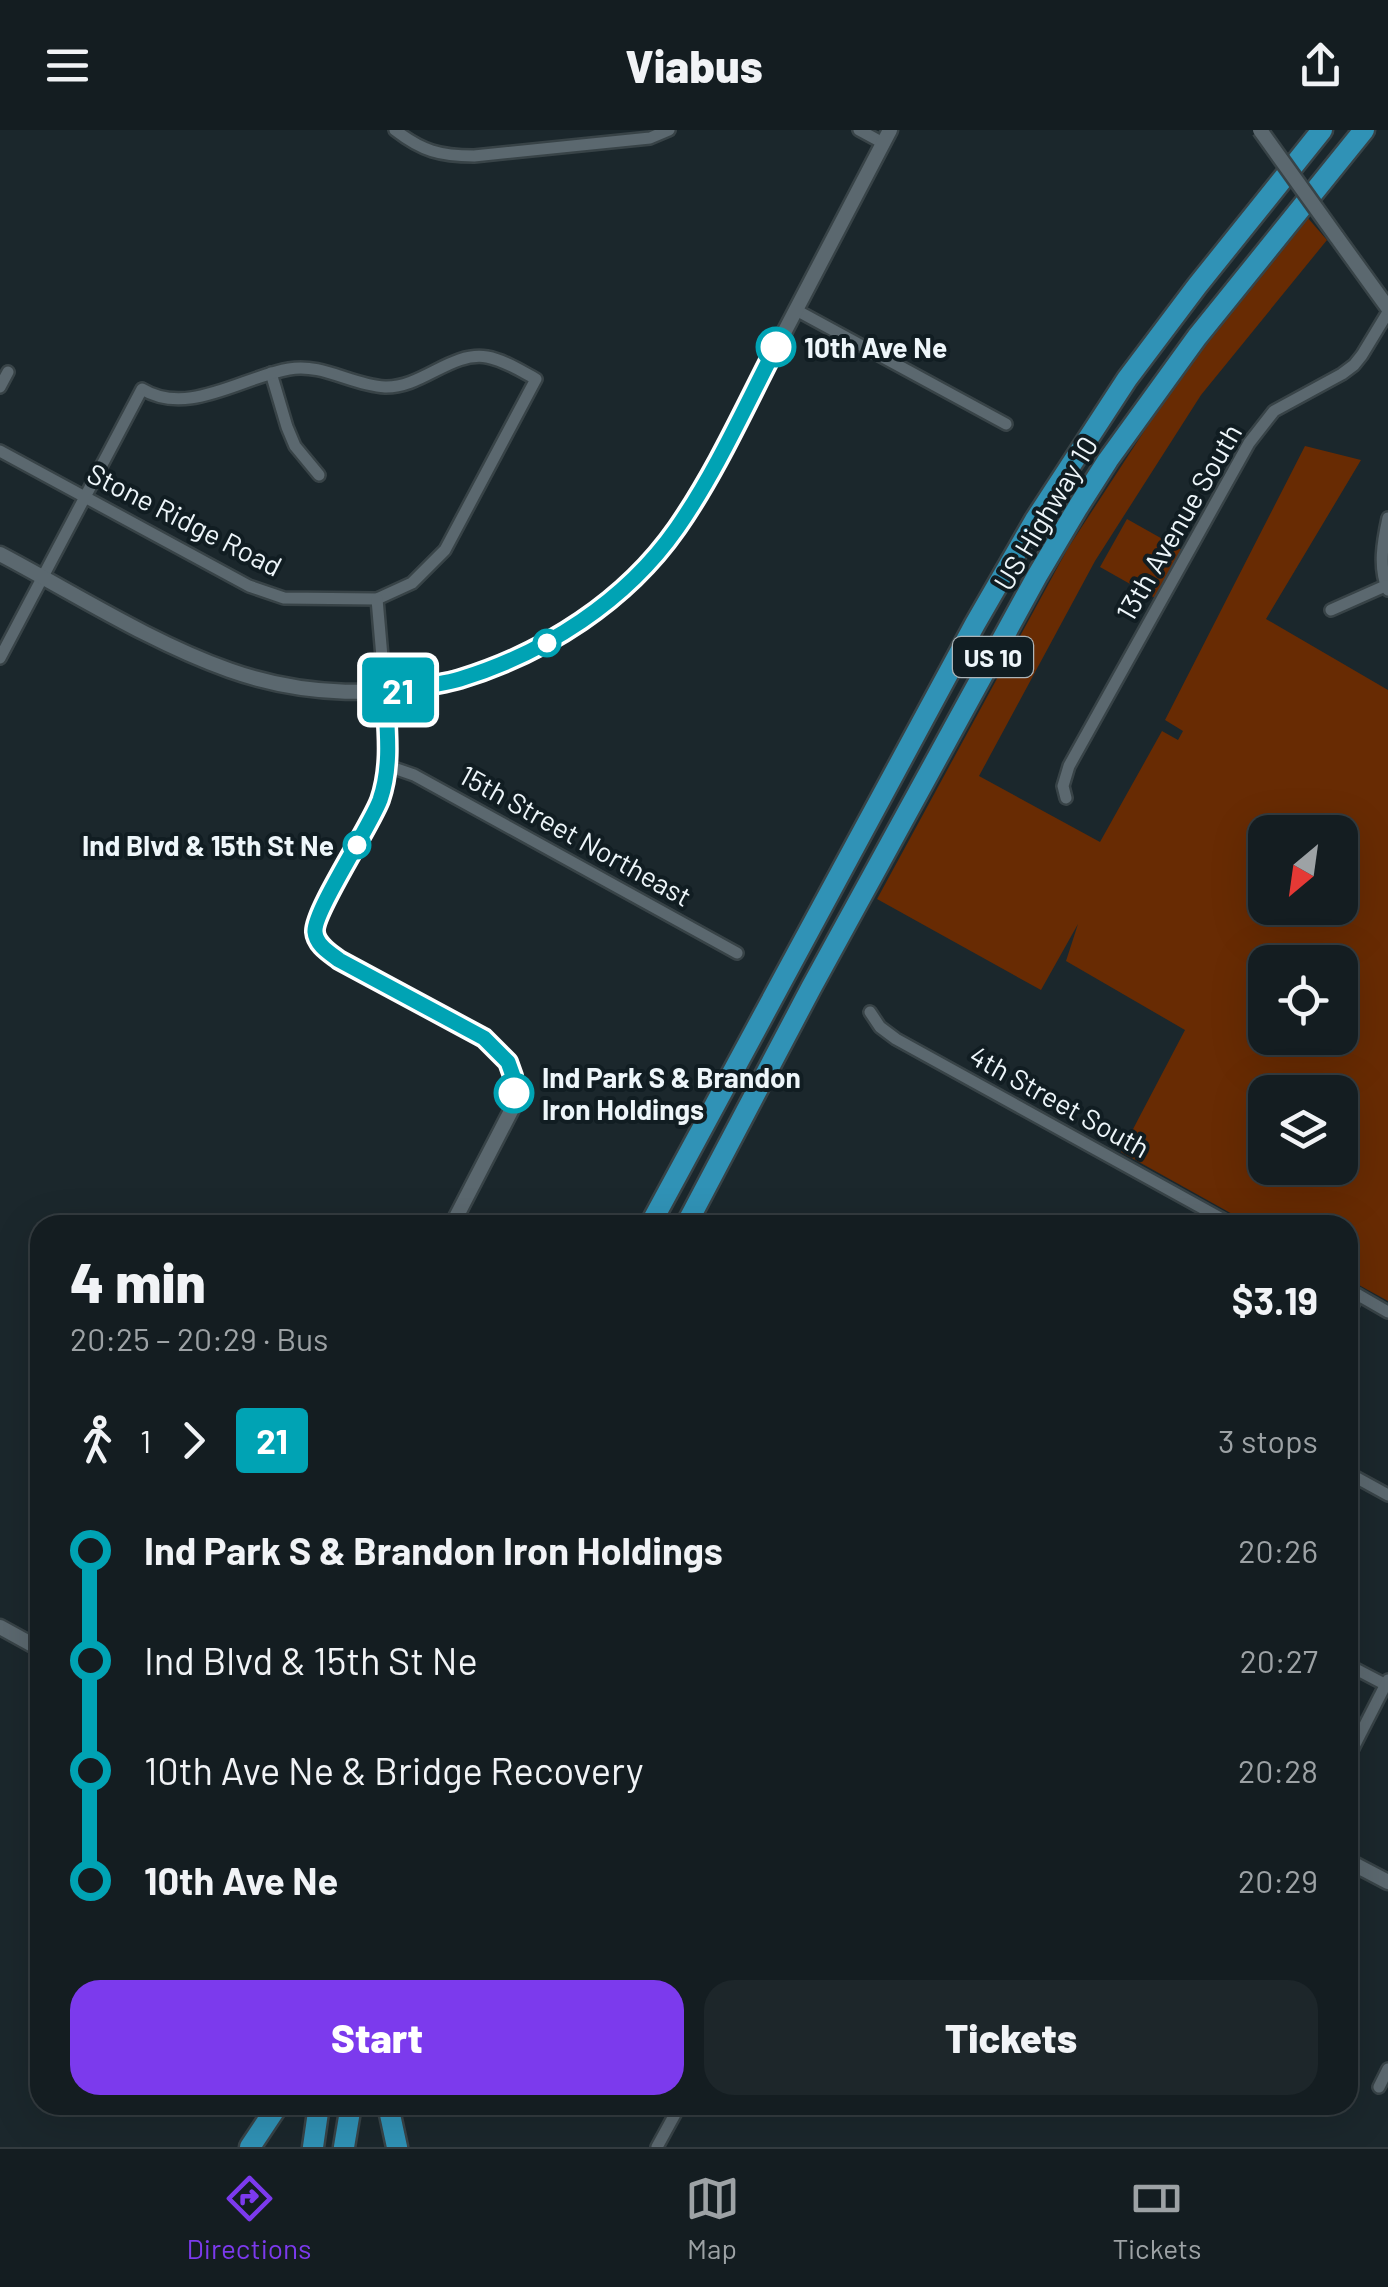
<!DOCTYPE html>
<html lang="en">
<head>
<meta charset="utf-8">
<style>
  :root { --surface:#141d21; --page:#1d262a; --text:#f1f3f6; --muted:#9da2a5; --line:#333b3f; --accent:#7c3aed }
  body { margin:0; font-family:Barlow,sans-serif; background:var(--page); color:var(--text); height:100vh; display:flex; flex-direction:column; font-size:38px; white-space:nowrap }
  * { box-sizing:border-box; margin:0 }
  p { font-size:32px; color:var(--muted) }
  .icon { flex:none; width:55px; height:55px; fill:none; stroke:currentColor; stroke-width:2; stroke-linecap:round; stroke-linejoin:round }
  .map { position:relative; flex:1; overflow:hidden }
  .side { position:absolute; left:30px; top:1085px; width:1328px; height:900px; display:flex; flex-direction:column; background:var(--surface); border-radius:30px; box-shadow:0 10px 40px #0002,0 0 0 2px var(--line) }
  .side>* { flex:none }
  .badge { padding:0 20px; border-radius:8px; font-size:35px; line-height:65px }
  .needle { width:65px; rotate:209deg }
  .tools { position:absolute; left:1248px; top:685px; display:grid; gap:20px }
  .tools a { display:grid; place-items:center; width:110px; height:110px; border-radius:20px; background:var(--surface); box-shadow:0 10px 40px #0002,0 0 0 2px var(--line); font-size:50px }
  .map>.badge { position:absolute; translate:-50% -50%; box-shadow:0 0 0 5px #fff }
  .legs { display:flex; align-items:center; gap:15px; height:110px; padding:0 40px; font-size:32px }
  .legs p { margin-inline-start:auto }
  .summary { display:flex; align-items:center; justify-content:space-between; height:170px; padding:0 40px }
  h1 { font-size:55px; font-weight:800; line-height:75px }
  .primary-button { display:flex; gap:20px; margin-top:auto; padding:20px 40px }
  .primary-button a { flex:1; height:115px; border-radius:30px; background:var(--accent); color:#fff; font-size:40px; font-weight:800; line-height:115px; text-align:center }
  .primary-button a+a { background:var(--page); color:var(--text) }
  ul { padding:0 40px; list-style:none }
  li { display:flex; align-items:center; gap:35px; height:110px; font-size:38px }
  li i { display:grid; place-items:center; width:15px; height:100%; margin:0 12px; background:currentColor }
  li i::after { content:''; width:25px; height:25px; margin:-12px; border:8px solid; border-radius:50%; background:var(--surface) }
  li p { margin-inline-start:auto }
  li:first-child i { background:linear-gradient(#0000 50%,currentColor 0) }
  li:last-child i { background:linear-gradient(currentColor 50%,#0000 0) }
  header { display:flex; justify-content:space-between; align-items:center; height:130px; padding:0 40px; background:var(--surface); font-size:45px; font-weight:800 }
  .tab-bar { display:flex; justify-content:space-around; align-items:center; height:140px; border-top:2px solid var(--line); background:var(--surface); font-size:28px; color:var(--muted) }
  .tab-bar a { display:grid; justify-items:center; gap:5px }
  .tab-bar .on { color:var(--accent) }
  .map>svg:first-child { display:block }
  .green { fill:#682b03; fill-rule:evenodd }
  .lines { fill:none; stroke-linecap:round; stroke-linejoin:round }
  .minor-casing { stroke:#384347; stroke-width:16 }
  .tertiary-casing { stroke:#384347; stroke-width:19 }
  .motorway-casing { stroke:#384347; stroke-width:25 }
  .minor { stroke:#5b686f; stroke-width:11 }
  .tertiary { stroke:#5b686f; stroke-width:14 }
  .motorway { stroke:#3092b6; stroke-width:20 }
  .tertiary-bridge-casing { stroke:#384347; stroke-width:19; stroke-linecap:butt }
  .tertiary-bridge { stroke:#5b686f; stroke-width:14 }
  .line-1-casing { stroke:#fff; stroke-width:22 }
  .line-1 { stroke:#00a3b4; stroke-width:15 }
  .stop-1-dot { fill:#fff; stroke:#00a3b4; stroke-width:5 }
  .labels { text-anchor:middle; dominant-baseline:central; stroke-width:8; stroke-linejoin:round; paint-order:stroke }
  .shield { fill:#111d22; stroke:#acb5b9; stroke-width:2.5 }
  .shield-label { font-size:25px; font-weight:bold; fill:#eef6fa }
  .stop-label { font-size:28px; font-weight:bold; fill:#eef6fa; stroke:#111d22; text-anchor:start }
  .street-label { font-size:28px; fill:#eef6fa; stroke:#111d22 }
</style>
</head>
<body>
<header><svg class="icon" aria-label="menu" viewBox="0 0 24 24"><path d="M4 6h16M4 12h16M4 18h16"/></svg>Viabus<svg class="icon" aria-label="share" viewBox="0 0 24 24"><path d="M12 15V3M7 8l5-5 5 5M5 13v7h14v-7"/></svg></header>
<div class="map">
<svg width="1388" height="2017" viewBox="0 0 1388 2017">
  <rect width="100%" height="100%" fill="#1b272c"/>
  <g class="green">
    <path d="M1307,87L1327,110L1201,265L1095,431L979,646L1100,712L1162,601L1178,610L1183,601L1165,590L1305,316L1361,330L1266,489L1388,560V1171L1348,1149V1095H1252L1121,1022L1185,900L1066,831L1078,794L1041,860L877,769L1068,418L1180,246ZM1265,702H1340V778H1265ZM1265,832H1340V908H1265ZM1265,962H1340V1038H1265Z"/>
    <polygon points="1127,389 1182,420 1155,468 1100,437"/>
  </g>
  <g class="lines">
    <g class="minor-casing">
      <g id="minor">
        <path d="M395,0C422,21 440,26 474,26L650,8L669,0"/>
        <polyline points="859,0 883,13"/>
        <polyline points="796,180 1006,294"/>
        <polyline points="271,243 287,297 295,316 319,345"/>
        <polyline points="0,257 8,242"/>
        <path d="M0,321L249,456L284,468L377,469L412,453L445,420L536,249C521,241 504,230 487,227C451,221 422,258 385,257C351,255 323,233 289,239C242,247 188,287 142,259C95,348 48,438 0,528"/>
        <path d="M1388,388C1383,411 1378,438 1388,460"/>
        <polyline points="377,469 385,562"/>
        <polyline points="1331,480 1385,456"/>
        <polyline points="388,636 414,645 737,823"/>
        <polyline points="1066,668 1063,656 1069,636 1249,313 1274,281 1342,244 1354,235 1362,225 1388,182"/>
        <polyline points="870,882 880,897 896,909 1233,1095"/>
        <polyline points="1348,1159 1388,1182"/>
        <polyline points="1348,1184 1358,1165"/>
        <polyline points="1348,1343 1388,1365"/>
        <polyline points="1348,1535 1388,1556"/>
        <polyline points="1348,1628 1388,1550"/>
        <polyline points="1379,1957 1388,1939"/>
        <polyline points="657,2017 680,1975"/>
      </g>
    </g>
    <g class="tertiary-casing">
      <g id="tertiary">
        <polyline points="1336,106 1388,178"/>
        <path d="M0,424C74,463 150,512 229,540C381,594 552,545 656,424C697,377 724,317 753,262C799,174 845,87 890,0"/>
        <path d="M385,562C387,599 392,635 380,670C370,698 313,781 315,801C316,815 329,823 339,830L484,908L508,932L513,946L512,979L452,1095"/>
        <polyline points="0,1497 40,1519"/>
        <polyline points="1348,1731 1388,1752"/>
      </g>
    </g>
    <g class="motorway-casing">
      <g id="motorway">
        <polyline points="650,1095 975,494 1035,390 1127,249 1197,156 1322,0"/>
        <polyline points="686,1095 811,858 1037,446 1078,377 1108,330 1197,207 1364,0"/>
        <polyline points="388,1975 397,2017"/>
        <polyline points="250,2017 278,1975"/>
        <polyline points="313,2017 319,1975"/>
        <polyline points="344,2017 351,1975"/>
      </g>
    </g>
    <use href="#minor" class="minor"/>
    <use href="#tertiary" class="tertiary"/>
    <use href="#motorway" class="motorway"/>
    <g class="tertiary-bridge-casing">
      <polyline id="tertiary-bridge" points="1260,0 1336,106"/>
    </g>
    <use href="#tertiary-bridge" class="tertiary-bridge"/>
  </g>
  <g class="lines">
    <g class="line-1-casing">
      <path id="line-1" d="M514,963L513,946L508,932L484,908L339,830C330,823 316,815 315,802C313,782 370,697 380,670C392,635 387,599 385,562C410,558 436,556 460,549C545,523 626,471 677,398C716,342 745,277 776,217"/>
    </g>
    <use href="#line-1" class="line-1"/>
  </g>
  <g class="stop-1-dot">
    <circle cx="776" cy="217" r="18"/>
    <circle cx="547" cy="513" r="12"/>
    <circle cx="357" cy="715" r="12"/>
    <circle cx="514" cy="963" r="18"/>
  </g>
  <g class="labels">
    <rect class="shield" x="953" y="507" width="80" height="40" rx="8"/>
    <g class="shield-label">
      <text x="993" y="527">US 10</text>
    </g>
    <g class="stop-label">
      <text x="804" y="217">10th Ave Ne</text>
      <text x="334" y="715" text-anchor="end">Ind Blvd &amp; 15th St Ne</text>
      <text x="542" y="947">Ind Park S &amp; Brandon<tspan x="542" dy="32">Iron Holdings</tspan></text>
    </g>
    <g class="street-label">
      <text transform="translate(1045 383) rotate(-59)">US Highway 10</text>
      <text transform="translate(185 389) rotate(27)">Stone Ridge Road</text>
      <text transform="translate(1178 392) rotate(-60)">13th Avenue South</text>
      <text transform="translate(576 705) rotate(29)">15th Street Northeast</text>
      <text transform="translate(1060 971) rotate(29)">4th Street South</text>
    </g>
  </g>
</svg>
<div class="tools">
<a><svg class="needle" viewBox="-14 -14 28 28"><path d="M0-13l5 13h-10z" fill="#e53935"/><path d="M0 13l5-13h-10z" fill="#9da2a5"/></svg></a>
<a><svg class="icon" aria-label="locate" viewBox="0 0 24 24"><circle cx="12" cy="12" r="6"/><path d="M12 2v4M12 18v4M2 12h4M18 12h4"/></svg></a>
<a><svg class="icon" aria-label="layers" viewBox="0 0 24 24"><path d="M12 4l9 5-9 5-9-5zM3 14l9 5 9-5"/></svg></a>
</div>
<b class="badge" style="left:398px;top:560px;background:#00a3b4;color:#fff">21</b>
<section class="side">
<div class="summary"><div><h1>4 min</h1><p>20:25 – 20:29 · Bus</p></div><b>$3.19</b></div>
<div class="legs"><svg class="icon" aria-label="walk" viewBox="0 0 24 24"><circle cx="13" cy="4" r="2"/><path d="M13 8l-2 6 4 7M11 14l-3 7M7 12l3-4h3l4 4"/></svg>1<svg class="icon" aria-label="forward" viewBox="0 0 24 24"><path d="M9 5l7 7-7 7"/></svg><b class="badge" style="background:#00a3b4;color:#fff">21</b><p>3 stops</p></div>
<ul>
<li><i style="color:#00a3b4"></i><b>Ind Park S &amp; Brandon Iron Holdings</b><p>20:26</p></li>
<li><i style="color:#00a3b4"></i><span>Ind Blvd &amp; 15th St Ne</span><p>20:27</p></li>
<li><i style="color:#00a3b4"></i><span>10th Ave Ne &amp; Bridge Recovery</span><p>20:28</p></li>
<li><i style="color:#00a3b4"></i><b>10th Ave Ne</b><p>20:29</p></li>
</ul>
<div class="primary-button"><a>Start</a><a>Tickets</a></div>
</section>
</div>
<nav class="tab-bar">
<a class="on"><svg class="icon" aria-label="directions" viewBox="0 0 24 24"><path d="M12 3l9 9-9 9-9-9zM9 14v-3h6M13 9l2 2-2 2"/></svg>Directions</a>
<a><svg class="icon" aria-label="map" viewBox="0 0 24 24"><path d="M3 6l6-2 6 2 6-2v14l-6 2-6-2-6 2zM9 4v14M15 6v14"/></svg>Map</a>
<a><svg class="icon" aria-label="tickets" viewBox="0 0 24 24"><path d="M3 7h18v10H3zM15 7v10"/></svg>Tickets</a>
</nav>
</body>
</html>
